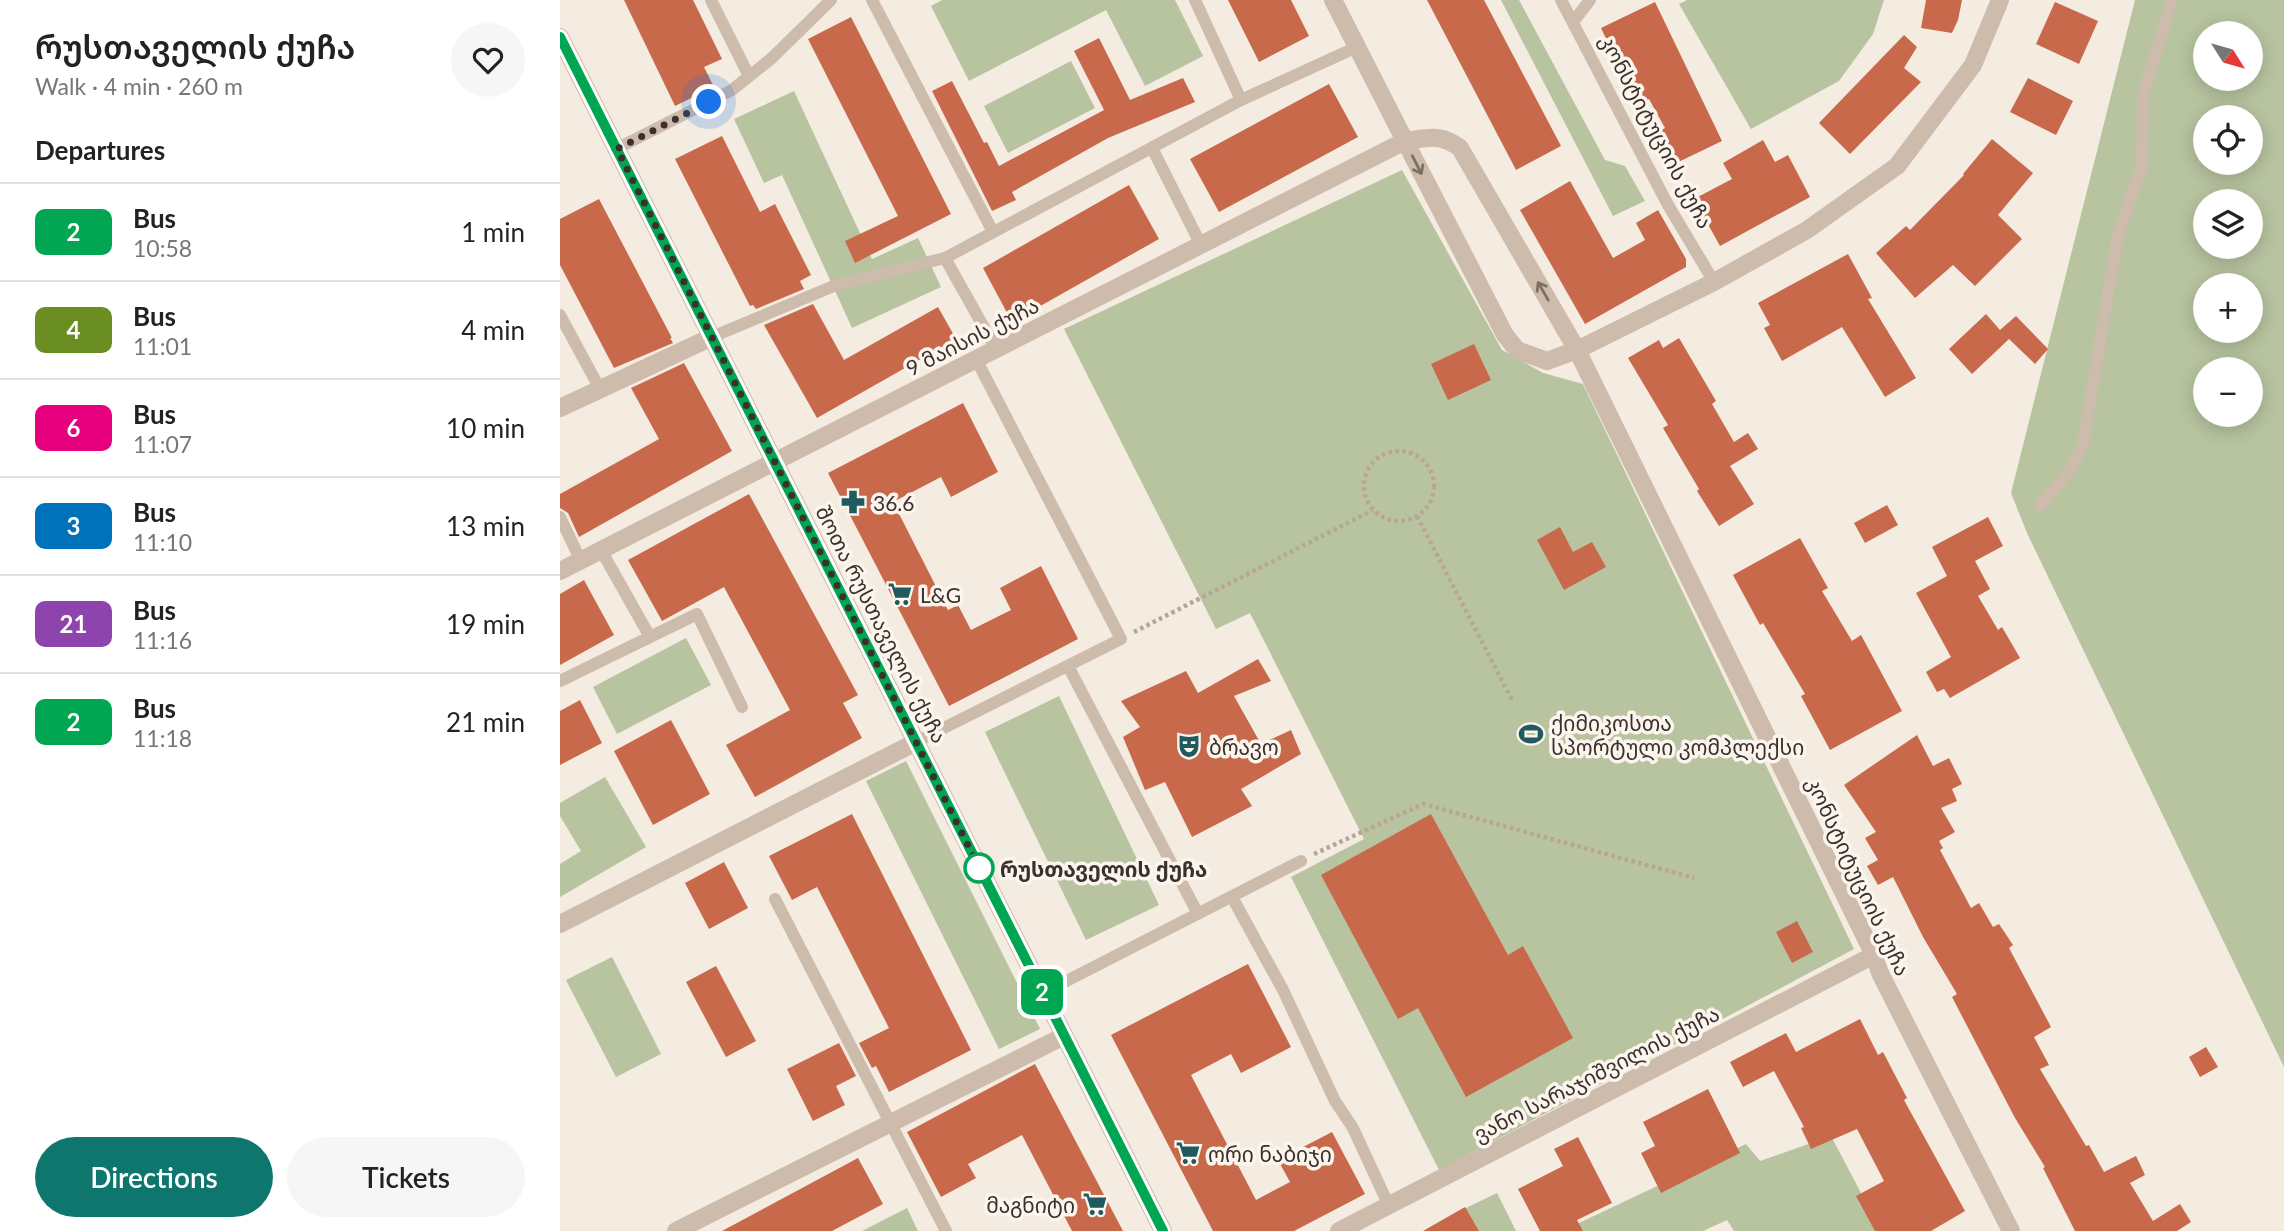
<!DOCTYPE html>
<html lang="en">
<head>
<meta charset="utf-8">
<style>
  :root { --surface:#fff; --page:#f6f6f6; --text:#222; --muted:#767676; --line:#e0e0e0; --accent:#0f766e }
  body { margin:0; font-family:Lato,"Noto Sans Georgian",sans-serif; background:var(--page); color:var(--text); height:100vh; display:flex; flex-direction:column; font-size:26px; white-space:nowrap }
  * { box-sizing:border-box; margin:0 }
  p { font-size:23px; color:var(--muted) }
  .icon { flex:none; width:38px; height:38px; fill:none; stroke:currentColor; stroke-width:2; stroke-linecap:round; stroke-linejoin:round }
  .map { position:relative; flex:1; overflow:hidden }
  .panel { display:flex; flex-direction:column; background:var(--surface); width:560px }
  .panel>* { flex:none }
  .badge { padding:0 14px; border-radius:10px; font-size:24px; line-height:46px }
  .needle { width:46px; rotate:127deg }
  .controls { position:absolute; left:1633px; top:21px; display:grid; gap:14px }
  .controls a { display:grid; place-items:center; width:70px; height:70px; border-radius:50%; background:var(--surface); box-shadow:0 4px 18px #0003; font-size:35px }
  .you { position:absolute; width:35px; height:35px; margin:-18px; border:5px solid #fff; border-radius:50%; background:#1a73e8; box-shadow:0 0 0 10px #1a73e833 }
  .map>.badge { position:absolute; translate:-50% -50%; box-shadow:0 0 0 4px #fff }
  h2 { padding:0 35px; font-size:26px; line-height:63px }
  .round { display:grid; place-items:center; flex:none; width:74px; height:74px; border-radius:37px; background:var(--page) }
  .headline { display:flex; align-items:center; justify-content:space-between; height:119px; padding:0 35px }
  h1 { font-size:33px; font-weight:600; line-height:52px }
  .button { display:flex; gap:14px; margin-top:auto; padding:14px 35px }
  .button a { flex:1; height:80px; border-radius:42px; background:var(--accent); color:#fff; font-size:28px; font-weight:600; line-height:80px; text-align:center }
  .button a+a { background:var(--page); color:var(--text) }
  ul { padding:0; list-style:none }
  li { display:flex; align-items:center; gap:21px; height:98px; padding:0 35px; border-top:2px solid var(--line) }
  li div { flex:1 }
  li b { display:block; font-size:26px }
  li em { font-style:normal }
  li .badge { min-width:77px; font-weight:700; text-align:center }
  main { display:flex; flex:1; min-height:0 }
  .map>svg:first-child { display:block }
  .green { fill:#b8c4a0; fill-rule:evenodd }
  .building { fill:#c8694b }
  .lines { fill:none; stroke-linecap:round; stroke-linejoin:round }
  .path { stroke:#b9a596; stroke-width:4.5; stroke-dasharray:3.5 3.5; stroke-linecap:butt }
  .service { stroke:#cdbbac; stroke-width:12 }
  .minor { stroke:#cdbbac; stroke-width:18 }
  .tertiary { stroke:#cdbbac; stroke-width:18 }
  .oneway { stroke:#7d6f65 }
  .line-casing { stroke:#fff; stroke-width:16 }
  .line { stroke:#00a651; stroke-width:10 }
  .walk { stroke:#3b302b; stroke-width:7; stroke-dasharray:0 12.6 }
  .stop-dot { fill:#fff; stroke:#00a651; stroke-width:3.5 }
  .labels { text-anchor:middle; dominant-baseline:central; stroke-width:7; stroke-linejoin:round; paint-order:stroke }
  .street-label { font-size:21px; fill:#3b302b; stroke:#fbf5ee }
  .poi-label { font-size:21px; fill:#3b302b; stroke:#fbf5ee; text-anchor:start }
  .stop-label { font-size:21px; font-weight:bold; fill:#3b302b; stroke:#fbf5ee; text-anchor:start }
</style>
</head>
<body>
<main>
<section class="panel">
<div class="headline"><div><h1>რუსთაველის ქუჩა</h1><p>Walk · 4 min · 260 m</p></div><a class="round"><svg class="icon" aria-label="heart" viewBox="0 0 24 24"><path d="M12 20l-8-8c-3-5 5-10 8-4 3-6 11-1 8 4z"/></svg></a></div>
<h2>Departures</h2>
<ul>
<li><span class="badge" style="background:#00a651;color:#fff">2</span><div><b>Bus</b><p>10:58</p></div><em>1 min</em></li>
<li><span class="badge" style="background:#6b8e23;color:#fff">4</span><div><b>Bus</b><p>11:01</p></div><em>4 min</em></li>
<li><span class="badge" style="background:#e6007e;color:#fff">6</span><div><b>Bus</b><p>11:07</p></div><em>10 min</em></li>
<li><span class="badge" style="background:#0072bc;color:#fff">3</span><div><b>Bus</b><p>11:10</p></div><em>13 min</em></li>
<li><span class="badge" style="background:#8e44ad;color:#fff">21</span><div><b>Bus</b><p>11:16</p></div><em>19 min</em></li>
<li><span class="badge" style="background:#00a651;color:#fff">2</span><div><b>Bus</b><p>11:18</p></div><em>21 min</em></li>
</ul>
<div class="button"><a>Directions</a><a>Tickets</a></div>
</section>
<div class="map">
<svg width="1724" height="1231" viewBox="0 0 1724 1231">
  <rect width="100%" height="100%" fill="#f4ebe1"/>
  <g class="green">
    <polygon points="382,0 615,0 643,56 585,86 546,10 409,81 371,6"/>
    <polygon points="941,0 959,0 1045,160 1065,166 1085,201 1053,216"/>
    <polygon points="1127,0 1324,0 1313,34 1279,81 1191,129 1119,4"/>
    <path d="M1575,0H1724V1067L1467,533L1451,493ZM1645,33H1690V79H1645ZM1645,117H1690V163H1645ZM1645,201H1690V247H1645ZM1645,285H1690V331H1645ZM1645,369H1690V415H1645Z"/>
    <polygon points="511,61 535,108 448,153 424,106"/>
    <polygon points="234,91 312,259 358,238 381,287 292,328 222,175 204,183 174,119"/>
    <polygon points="842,170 942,350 983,373 1023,384 1294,949 879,1170 731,877 804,839 690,613 656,629 504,329"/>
    <polygon points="126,638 151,685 57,734 33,687"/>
    <polygon points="499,696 599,905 526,940 425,732"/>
    <polygon points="346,761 480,1029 439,1049 306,781"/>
    <polygon points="45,777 86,847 0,897 0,864 21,851 0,816 0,803"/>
    <polygon points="52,957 101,1054 56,1077 6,980"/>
    <polygon points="1271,1136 1320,1229 1316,1231 1174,1231 1167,1220 1143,1231 1002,1231 1186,1144 1200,1161"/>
    <polygon points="937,1193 956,1231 917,1231 904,1209"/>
    <polygon points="347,1208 358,1231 302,1231"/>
  </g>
  <g class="building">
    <polygon points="64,0 133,0 162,59 144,67 154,87 115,106"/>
    <polygon points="668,0 731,0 749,36 699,62"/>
    <polygon points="867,0 924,0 1001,146 956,170"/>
    <polygon points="1366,0 1402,0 1398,20 1392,33 1361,28"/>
    <polygon points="1095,2 1162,141 1108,167 1092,135 1105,128 1089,99 1078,105 1041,28"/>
    <polygon points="1495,2 1538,21 1519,64 1476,44"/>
    <polygon points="291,17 391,214 295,263 285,241 338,216 248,39"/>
    <polygon points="1344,35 1357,47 1344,68 1361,82 1290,154 1259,123"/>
    <polygon points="539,38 570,100 623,78 635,102 548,138 452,192 456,200 432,211 372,91 392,81 424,143 427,142 439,166 544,110 514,51"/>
    <polygon points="1468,78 1513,101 1496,135 1450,112"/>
    <polygon points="769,84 798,137 659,212 630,159"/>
    <polygon points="162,136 200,212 215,204 251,275 240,281 244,289 196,309 193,305 190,306 115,159"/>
    <polygon points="1432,139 1473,173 1438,215 1462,239 1415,286 1393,265 1355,298 1316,253 1346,226 1350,230 1404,175 1403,174"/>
    <polygon points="1203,140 1215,162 1228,155 1250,197 1160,246 1134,199 1172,179 1163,163"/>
    <polygon points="1010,181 1053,258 1085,240 1076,223 1098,210 1126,259 1126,267 1025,324 960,210"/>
    <polygon points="569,185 599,239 452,322 423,268"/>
    <polygon points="39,199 112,338 110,338 113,343 54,368 0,265 0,219"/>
    <polygon points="1288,254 1312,298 1308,299 1356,378 1325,397 1282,327 1222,361 1204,328 1210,325 1198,303"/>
    <polygon points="253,304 284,360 378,307 396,339 257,418 204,325"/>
    <polygon points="1426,314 1440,330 1456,316 1488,349 1475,364 1449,339 1412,374 1389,349"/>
    <polygon points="1119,338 1156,401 1152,404 1174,442 1188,433 1198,449 1170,466 1194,504 1159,526 1137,491 1139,489 1103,428 1108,425 1068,358 1099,340 1103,348"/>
    <polygon points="914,344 931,380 888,400 871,364"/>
    <polygon points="124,363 172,451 19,537 8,513 0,508 0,494 99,439 71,388"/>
    <polygon points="403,403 438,472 391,497 381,477 333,502 388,610 398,605 411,630 451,610 440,588 481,566 518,639 389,706 268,473"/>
    <polygon points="189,494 298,695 283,703 302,738 195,797 166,745 230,710 164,587 102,621 68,560"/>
    <polygon points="1327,505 1338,525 1305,543 1294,523"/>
    <polygon points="1428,517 1443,546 1415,561 1430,589 1418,596 1438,630 1442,627 1460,658 1390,698 1384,689 1377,692 1366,672 1391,657 1356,593 1387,576 1372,547"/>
    <polygon points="1000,527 1013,552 1032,542 1046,567 1004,590 977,540"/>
    <polygon points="1240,538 1268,588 1262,591 1292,641 1301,635 1342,711 1270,750 1241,696 1245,694 1203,623 1200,625 1173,575"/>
    <polygon points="24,580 54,635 0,665 0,594"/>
    <polygon points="698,659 711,681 674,696 701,744 731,730 741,754 681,789 692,806 632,837 605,782 585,790 563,737 580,727 561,701 626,671 638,693"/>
    <polygon points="20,700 42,743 0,765 0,711"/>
    <polygon points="111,720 150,794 93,825 54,751"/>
    <polygon points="1357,735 1373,766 1389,758 1402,784 1392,789 1397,801 1381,808 1395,832 1379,841 1383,848 1380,850 1411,908 1419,903 1433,927 1439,924 1453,945 1449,948 1491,1027 1474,1037 1489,1065 1480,1069 1526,1146 1529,1145 1544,1172 1576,1156 1585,1175 1570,1183 1593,1221 1620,1204 1631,1222 1617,1231 1515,1231 1483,1168 1485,1167 1455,1118 1392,997 1397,994 1363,937 1333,877 1318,885 1307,866 1318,860 1305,838 1316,832 1284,785"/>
    <polygon points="292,814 411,1050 329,1092 316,1066 312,1068 299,1043 329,1028 257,887 232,900 209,856"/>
    <polygon points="871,814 948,955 963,946 1013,1038 906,1097 858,1008 838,1019 761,875"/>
    <polygon points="164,862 188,908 149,929 125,883"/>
    <polygon points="1237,921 1253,952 1232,963 1216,932"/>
    <polygon points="688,964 731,1047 681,1073 671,1054 631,1075 696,1200 730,1182 718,1160 772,1132 805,1194 734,1231 653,1231 551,1035"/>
    <polygon points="156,966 196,1041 166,1057 126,982"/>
    <polygon points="1300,1019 1318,1055 1323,1052 1347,1098 1344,1100 1405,1211 1371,1231 1315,1231 1296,1196 1324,1181 1297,1129 1251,1149 1241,1128 1244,1127 1214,1071 1183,1087 1170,1062 1226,1033 1236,1052"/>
    <polygon points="279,1043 296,1076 276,1086 285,1105 253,1121 227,1069"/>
    <polygon points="1646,1047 1658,1067 1640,1077 1629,1057"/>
    <polygon points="475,1064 563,1231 512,1231 462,1135 408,1164 416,1178 381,1197 347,1132"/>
    <polygon points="1148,1089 1180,1153 1101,1193 1081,1153 1095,1146 1083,1122"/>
    <polygon points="1018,1137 1052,1203 1017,1220 1023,1231 980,1231 958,1189 1003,1166 994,1149"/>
    <polygon points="298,1158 323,1204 272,1231 162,1231"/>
    <polygon points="905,1207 919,1231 863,1231"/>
  </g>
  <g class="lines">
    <g class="path">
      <circle cx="839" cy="486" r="35"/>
      <polyline points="857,516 953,702"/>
      <polyline points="574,632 813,510"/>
      <polyline points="754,854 863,804 1134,878"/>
    </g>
    <g class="service">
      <polyline points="151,0 189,76"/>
      <polyline points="312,0 433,232"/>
      <polyline points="1001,0 1108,205 1154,282"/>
      <polyline points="1013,22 1030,0"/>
      <polyline points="681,100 797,47"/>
      <polyline points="592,148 641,245"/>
      <polyline points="56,149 172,90 212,58 271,0"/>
      <polyline points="385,258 436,349"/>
      <polyline points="0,315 41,391"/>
      <polyline points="152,337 276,285 385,258 681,100 635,0"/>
      <polyline points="1480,506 1511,469 1523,444 1558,234 1582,165 1583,95 1612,0"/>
      <polyline points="0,517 21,561"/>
      <polyline points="41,550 90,637"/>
      <polyline points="508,666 638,914"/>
      <polyline points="0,681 137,614 182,707"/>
      <polyline points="356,742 561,639 416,359"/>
      <polyline points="672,897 723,990 775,1101 793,1128 829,1206"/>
      <polyline points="215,899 386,1231"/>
      <polyline points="483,993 741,861"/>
    </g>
    <g class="minor">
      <path d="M1440,0L1413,65L1337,166L1247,230L1154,282L1017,350L987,361L957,350L945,335L845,141C868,138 880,133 900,148L1017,350L1314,955L1320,973L1451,1231"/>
      <polyline points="0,408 152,337"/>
      <polyline points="0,571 845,141 773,0"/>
      <polyline points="0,924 356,742"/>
      <polyline points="116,1231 504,1036"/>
      <polyline points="779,1231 1314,955"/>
    </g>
    <polyline class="tertiary" points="0,37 603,1231"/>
  </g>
  <defs><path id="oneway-shaft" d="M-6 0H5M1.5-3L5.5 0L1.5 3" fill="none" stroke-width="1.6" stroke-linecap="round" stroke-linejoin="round" transform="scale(1.75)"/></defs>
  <g class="oneway">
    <use href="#oneway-shaft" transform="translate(857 165) rotate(63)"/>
    <use href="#oneway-shaft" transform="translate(983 291) rotate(-120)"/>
  </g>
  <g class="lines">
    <g class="line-casing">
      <polyline id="line" points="0,37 603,1231"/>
    </g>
    <use href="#line" class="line"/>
    <polyline class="walk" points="149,102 57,149 425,879 419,868"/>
  </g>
  <defs>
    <g id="pharmacy-bare" transform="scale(1.89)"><path d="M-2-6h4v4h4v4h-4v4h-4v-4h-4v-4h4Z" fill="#1f5a5e" stroke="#fbf5ee" stroke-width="2.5" paint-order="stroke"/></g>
    <g id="supermarket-bare" transform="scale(1.89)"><path d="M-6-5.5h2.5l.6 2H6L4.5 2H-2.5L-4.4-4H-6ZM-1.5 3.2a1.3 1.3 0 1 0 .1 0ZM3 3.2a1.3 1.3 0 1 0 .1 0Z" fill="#1f5a5e" stroke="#fbf5ee" stroke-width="2.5" paint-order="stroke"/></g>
    <g id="stadium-bare" transform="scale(1.89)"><path d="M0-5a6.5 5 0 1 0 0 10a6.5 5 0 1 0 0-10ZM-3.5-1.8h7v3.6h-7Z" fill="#1f5a5e" stroke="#fbf5ee" stroke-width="2.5" paint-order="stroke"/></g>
    <g id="theatre-bare" transform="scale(1.89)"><path d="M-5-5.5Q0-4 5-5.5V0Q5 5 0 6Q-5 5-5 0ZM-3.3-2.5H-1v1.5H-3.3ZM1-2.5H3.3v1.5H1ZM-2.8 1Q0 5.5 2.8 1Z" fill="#1f5a5e" stroke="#fbf5ee" stroke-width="2.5" paint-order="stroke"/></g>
  </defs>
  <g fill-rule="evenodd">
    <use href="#pharmacy-bare" x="293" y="502"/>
    <use href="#supermarket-bare" x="340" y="594"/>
    <use href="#stadium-bare" x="971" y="734"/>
    <use href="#theatre-bare" x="629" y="746"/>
    <use href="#supermarket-bare" x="628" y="1153"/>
    <use href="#supermarket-bare" x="535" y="1204"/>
  </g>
  <circle class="stop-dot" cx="419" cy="868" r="14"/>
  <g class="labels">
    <g class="street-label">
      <text transform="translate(1097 131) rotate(62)">კონსტიტუციის ქუჩა</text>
      <text transform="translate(412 336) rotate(-27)">9 მაისის ქუჩა</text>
      <text transform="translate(322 624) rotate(63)">შოთა რუსთაველის ქუჩა</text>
      <text transform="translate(1299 876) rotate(65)">კონსტიტუციის ქუჩა</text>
      <text transform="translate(1036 1073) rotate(-27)">ვანო სარაჯიშვილის ქუჩა</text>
    </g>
    <g class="poi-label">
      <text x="313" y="502">36.6</text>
      <text x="360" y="594">L&amp;G</text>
      <text x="991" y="722">ქიმიკოსთა<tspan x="991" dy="24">სპორტული კომპლექსი</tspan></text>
      <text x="649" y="746">ბრავო</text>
      <text x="648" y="1153">ორი ნაბიჯი</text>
      <text x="515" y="1204" text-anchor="end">მაგნიტი</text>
    </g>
    <g class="stop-label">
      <text x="440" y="868">რუსთაველის ქუჩა</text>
    </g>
  </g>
</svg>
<div class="controls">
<a><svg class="needle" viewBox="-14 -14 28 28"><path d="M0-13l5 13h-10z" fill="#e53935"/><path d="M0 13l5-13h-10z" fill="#767676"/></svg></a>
<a><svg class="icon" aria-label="locate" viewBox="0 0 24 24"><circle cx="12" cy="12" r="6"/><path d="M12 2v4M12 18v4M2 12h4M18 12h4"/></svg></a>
<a><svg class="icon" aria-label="layers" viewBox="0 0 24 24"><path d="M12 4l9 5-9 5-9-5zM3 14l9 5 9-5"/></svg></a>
<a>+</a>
<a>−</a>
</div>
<div class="you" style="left:149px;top:102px"></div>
<b class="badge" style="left:482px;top:992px;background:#00a651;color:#fff">2</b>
</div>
</main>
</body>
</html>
